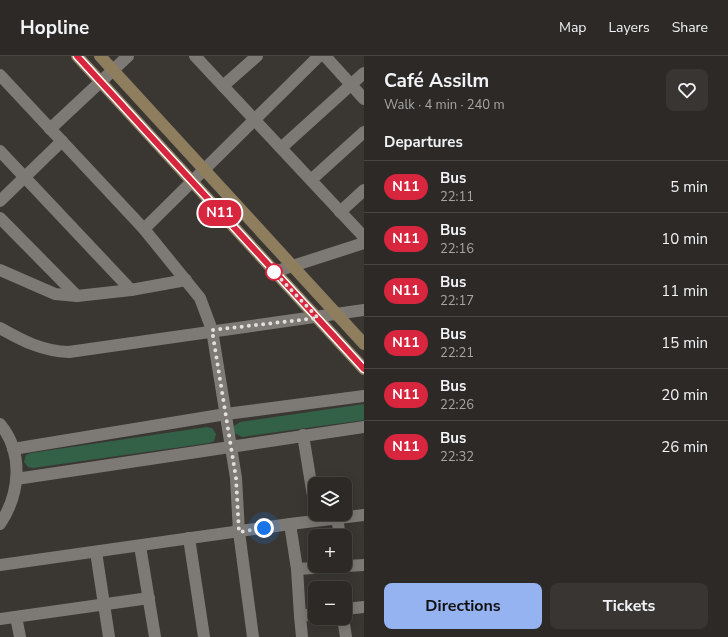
<!DOCTYPE html>
<html lang="en">
<head>
<meta charset="utf-8">
<style>
  :root { --surface:#2c2926; --page:#383532; --text:#f1f3f6; --muted:#a6a6a7; --line:#484543; --accent:#95b2f1 }
  body { margin:0; font-family:"Nunito Sans",sans-serif; background:var(--page); color:var(--text); height:100vh; display:flex; flex-direction:column; font-size:15px; white-space:nowrap }
  * { box-sizing:border-box; margin:0 }
  p { font-size:13px; color:var(--muted) }
  .icon { flex:none; width:22px; height:22px; fill:none; stroke:currentColor; stroke-width:2; stroke-linecap:round; stroke-linejoin:round }
  .map { position:relative; flex:1; overflow:hidden }
  .sheet { display:flex; flex-direction:column; background:var(--surface); width:364px }
  .sheet>* { flex:none }
  .badge { padding:0 8px; border-radius:13px; font-size:14px; line-height:26px }
  .controls { position:absolute; left:308px; top:421px; display:grid; gap:8px }
  .controls a { display:grid; place-items:center; width:44px; height:44px; border-radius:8px; background:var(--surface); box-shadow:0 2px 10px #0003,0 0 0 1px var(--line); font-size:20px }
  .you { position:absolute; width:20px; height:20px; margin:-10px; border:3px solid #fff; border-radius:50%; background:#1a73e8; box-shadow:0 0 0 6px #1a73e833 }
  .map>.badge { position:absolute; translate:-50% -50%; box-shadow:0 0 0 2px #fff }
  h2 { padding:0 20px; font-size:15px; line-height:36px }
  .round { display:grid; place-items:center; flex:none; width:42px; height:42px; border-radius:8px; background:var(--page) }
  .headline { display:flex; align-items:center; justify-content:space-between; height:68px; padding:0 20px }
  h1 { font-size:19px; font-weight:700; line-height:30px }
  .button { display:flex; gap:8px; margin-top:auto; padding:8px 20px }
  .button a { flex:1; height:46px; border-radius:8px; background:var(--accent); color:#111; font-size:16px; font-weight:700; line-height:46px; text-align:center }
  .button a+a { background:var(--page); color:var(--text) }
  ul { padding:0; list-style:none }
  li { display:flex; align-items:center; gap:12px; height:52px; padding:0 20px; border-top:1px solid var(--line) }
  li div { flex:1 }
  li b { display:block; font-size:15px }
  li em { font-style:normal }
  li .badge { min-width:44px; font-weight:700; text-align:center }
  header { display:flex; align-items:center; gap:24px; box-sizing:border-box; height:56px; padding:0 20px; background:var(--surface); border-bottom:1px solid var(--line) }
  header strong { font-size:19px }
  nav { display:flex; gap:22px; margin-inline-start:auto; font-size:14px }
  main { display:flex; flex:1; min-height:0 }
  .map>svg:first-child { display:block }
  .green { fill:#336147 }
  .lines { fill:none; stroke-linecap:round; stroke-linejoin:round }
  .street { stroke:#7d7a75; stroke-width:12 }
  .secondary { stroke:#8e7e5e; stroke-width:12 }
  .line-casing { stroke:#fff; stroke-width:9 }
  .line { stroke:#d7263d; stroke-width:6 }
  .walk { stroke:#e1dfdc; stroke-width:4; stroke-dasharray:0 7.2 }
  .stop-dot { fill:#fff; stroke:#d7263d; stroke-width:2 }
</style>
</head>
<body>
<header>
<strong>Hopline</strong>
<nav><a>Map</a><a>Layers</a><a>Share</a></nav>
</header>
<main>
<div class="map">
<svg width="364" height="581" viewBox="0 0 364 581">
  <rect width="100%" height="100%" fill="#3a3733"/>
  <g class="green">
    <polygon points="364,348 364,364 242,381 234,377 234,370 240,366"/>
    <polygon points="207,371 212,372 216,378 214,385 209,387 33,412 28,411 24,406 26,399 31,397"/>
  </g>
  <g class="lines">
    <g class="street">
      <polyline points="195,0 364,181"/>
      <polyline points="325,0 364,43"/>
      <polyline points="0,19 144,173 200,242 212,274 236,422 239,476 253,581"/>
      <polyline points="223,30 257,0"/>
      <polyline points="50,73 128,0"/>
      <polyline points="281,92 364,17"/>
      <polyline points="0,95 131,234"/>
      <polyline points="311,124 364,76"/>
      <polyline points="0,145 62,85"/>
      <polyline points="340,156 364,134"/>
      <polyline points="0,162 77,240 131,234 186,224"/>
      <polyline points="144,173 319,0"/>
      <polyline points="0,214 55,238 77,240"/>
      <polyline points="274,216 364,187"/>
      <path d="M0,272C23,285 42,295 69,296L364,254"/>
      <path d="M0,368C24,397 20,438 0,468"/>
      <polyline points="303,379 315,452"/>
      <polyline points="13,393 226,358 364,340"/>
      <polyline points="16,423 364,371"/>
      <polyline points="337,462 340,480"/>
      <polyline points="290,468 297,513 300,560"/>
      <polyline points="189,482 204,581"/>
      <polyline points="140,490 155,581"/>
      <polyline points="96,496 109,581"/>
      <polyline points="0,509 290,468 364,459"/>
      <polyline points="297,513 364,509"/>
      <polyline points="345,553 364,551"/>
      <polyline points="16,561 20,581"/>
      <polyline points="343,562 346,581"/>
      <polyline points="0,563 149,542"/>
      <polyline points="302,581 300,560 315,558"/>
    </g>
    <g class="secondary">
      <polyline points="77,0 364,313"/>
      <polyline points="100,0 364,288"/>
    </g>
  </g>
  <g class="lines">
    <g class="line-casing">
      <polyline id="line" points="77,0 364,313"/>
    </g>
    <use href="#line" class="line"/>
    <polyline class="walk" points="264,472 239,476 236,422 212,274 318,262 274,216"/>
  </g>
  <circle class="stop-dot" cx="274" cy="216" r="8"/>
</svg>
<div class="controls">
<a><svg class="icon" aria-label="layers" viewBox="0 0 24 24"><path d="M12 4l9 5-9 5-9-5zM3 14l9 5 9-5"/></svg></a>
<a>+</a>
<a>−</a>
</div>
<div class="you" style="left:264px;top:472px"></div>
<b class="badge" style="left:220px;top:157px;background:#d7263d;color:#fff">N11</b>
</div>
<section class="sheet">
<div class="headline"><div><h1>Café Assilm</h1><p>Walk · 4 min · 240 m</p></div><a class="round"><svg class="icon" aria-label="heart" viewBox="0 0 24 24"><path d="M12 20l-8-8c-3-5 5-10 8-4 3-6 11-1 8 4z"/></svg></a></div>
<h2>Departures</h2>
<ul>
<li><span class="badge" style="background:#d7263d;color:#fff">N11</span><div><b>Bus</b><p>22:11</p></div><em>5 min</em></li>
<li><span class="badge" style="background:#d7263d;color:#fff">N11</span><div><b>Bus</b><p>22:16</p></div><em>10 min</em></li>
<li><span class="badge" style="background:#d7263d;color:#fff">N11</span><div><b>Bus</b><p>22:17</p></div><em>11 min</em></li>
<li><span class="badge" style="background:#d7263d;color:#fff">N11</span><div><b>Bus</b><p>22:21</p></div><em>15 min</em></li>
<li><span class="badge" style="background:#d7263d;color:#fff">N11</span><div><b>Bus</b><p>22:26</p></div><em>20 min</em></li>
<li><span class="badge" style="background:#d7263d;color:#fff">N11</span><div><b>Bus</b><p>22:32</p></div><em>26 min</em></li>
</ul>
<div class="button"><a>Directions</a><a>Tickets</a></div>
</section>
</main>
</body>
</html>
